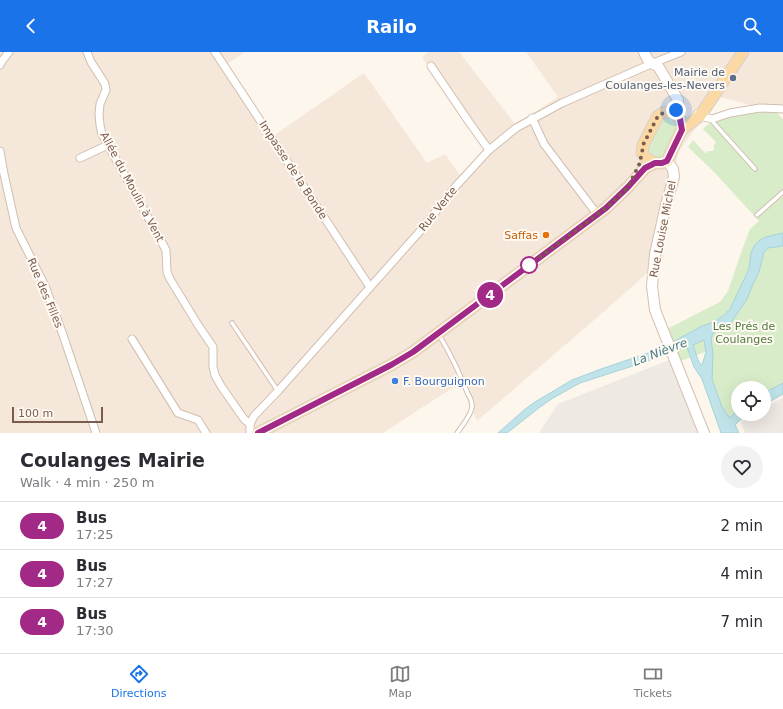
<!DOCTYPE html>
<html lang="en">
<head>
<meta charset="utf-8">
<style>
  :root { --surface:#fff; --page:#f2f2f3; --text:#2b2b33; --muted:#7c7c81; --line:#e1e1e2; --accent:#1a73e8 }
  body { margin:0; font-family:"DejaVu Sans",sans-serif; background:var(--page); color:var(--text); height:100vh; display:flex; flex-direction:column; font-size:15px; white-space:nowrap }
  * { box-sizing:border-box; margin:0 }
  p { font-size:13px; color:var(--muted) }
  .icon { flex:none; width:22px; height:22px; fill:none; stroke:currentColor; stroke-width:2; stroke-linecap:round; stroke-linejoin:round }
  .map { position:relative; height:381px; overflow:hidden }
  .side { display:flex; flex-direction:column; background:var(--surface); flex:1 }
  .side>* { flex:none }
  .badge { padding:0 8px; border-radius:13px; font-size:14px; line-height:26px }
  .tools { position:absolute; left:731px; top:329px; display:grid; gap:8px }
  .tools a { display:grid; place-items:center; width:40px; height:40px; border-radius:50%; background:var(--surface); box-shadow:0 4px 16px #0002; font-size:20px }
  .scale { position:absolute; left:12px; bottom:10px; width:91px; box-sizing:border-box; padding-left:4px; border:2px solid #7a5c4d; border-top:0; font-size:11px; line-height:14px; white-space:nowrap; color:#7a5c4d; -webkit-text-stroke:3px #fffaf3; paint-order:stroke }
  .you { position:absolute; width:20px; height:20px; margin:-10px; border:3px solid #fff; border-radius:50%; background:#1a73e8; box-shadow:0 0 0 6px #1a73e833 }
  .map>.badge { position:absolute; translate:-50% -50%; box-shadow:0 0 0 2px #fff }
  .round { display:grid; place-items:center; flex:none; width:42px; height:42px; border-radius:21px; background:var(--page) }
  .head { display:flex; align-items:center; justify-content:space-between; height:68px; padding:0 20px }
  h1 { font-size:19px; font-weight:800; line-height:30px }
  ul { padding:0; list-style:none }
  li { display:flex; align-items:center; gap:12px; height:48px; padding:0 20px; border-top:1px solid var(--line) }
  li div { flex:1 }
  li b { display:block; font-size:15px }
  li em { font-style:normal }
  li .badge { min-width:44px; font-weight:700; text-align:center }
  header { display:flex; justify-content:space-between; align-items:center; height:52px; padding:0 20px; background:var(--accent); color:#fff; font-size:18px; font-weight:800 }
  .tabs { display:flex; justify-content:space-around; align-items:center; height:56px; border-top:1px solid var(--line); background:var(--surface); font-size:11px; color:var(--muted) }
  .tabs a { display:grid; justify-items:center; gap:2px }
  .tabs .current { color:var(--accent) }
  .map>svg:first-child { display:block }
  .residential { fill:#f5e8da }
  .industrial { fill:#efe9e4 }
  .green { fill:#d8ecc9 }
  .water { fill:#bfe3e8; stroke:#a5d3da; fill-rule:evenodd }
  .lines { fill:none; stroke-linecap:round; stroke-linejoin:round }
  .lane-casing { stroke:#d1beb0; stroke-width:5.5 }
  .street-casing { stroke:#d1beb0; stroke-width:9 }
  .secondary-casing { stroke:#d6c0b0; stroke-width:12 }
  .primary-casing { stroke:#dad1cd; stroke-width:13 }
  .lane { stroke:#fff; stroke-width:3.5 }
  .street { stroke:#fff; stroke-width:7 }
  .secondary { stroke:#fff; stroke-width:10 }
  .primary { stroke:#fbd9a5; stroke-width:11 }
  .line-casing { stroke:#fff; stroke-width:9 }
  .line { stroke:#a22986; stroke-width:6 }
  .walk { stroke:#7a5c4d; stroke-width:4; stroke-dasharray:0 7.2 }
  .service-dot { fill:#5c6f8a; stroke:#fffaf3; stroke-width:1.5 }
  .food-dot { fill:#e8710a; stroke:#fffaf3; stroke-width:1.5 }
  .stop-dot { fill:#fff; stroke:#a22986; stroke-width:2 }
  .shop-dot { fill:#3f7fe0; stroke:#fffaf3; stroke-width:1.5 }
  .labels { text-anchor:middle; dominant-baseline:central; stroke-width:4; stroke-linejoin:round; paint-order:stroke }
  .service-label { font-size:11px; fill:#4e5e75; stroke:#fffaf3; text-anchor:end }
  .street-label { font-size:11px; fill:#7a5c4d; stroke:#fffaf3 }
  .food-label { font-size:11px; fill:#c56008; stroke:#fffaf3; text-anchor:end }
  .park-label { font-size:11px; fill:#537a41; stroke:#fffaf3 }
  .shop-label { font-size:11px; fill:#366cbe; stroke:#fffaf3; text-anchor:start }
  .water-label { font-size:12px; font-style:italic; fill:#437c86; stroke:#fffaf3 }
</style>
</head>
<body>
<header><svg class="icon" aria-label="back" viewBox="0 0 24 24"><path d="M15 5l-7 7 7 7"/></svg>Railo<svg class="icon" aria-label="search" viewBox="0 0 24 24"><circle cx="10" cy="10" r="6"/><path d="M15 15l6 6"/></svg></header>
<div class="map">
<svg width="783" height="381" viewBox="0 0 783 381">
  <rect width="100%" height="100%" fill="#fdf6ec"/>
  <polygon class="residential" points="0,0 245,0 227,12 273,84 364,21 427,111 445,102 460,123 485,98 422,5 429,0 459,0 515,72 558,45 526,0 783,0 783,61 719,45 678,100 663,207 608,256 477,369 460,331 383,381 0,381"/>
  <g class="industrial">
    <polygon points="669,308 701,381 539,381 558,352"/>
    <polygon points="783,346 783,381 745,381 741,370 753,362 764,362 764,355"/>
  </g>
  <g class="green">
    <polygon points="768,59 776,60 783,67 783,331 764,341 764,336 738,336 738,358 730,366 722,355 712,327 712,302 705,300 678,310 665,278 720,250 728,239 742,198 750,177 759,169 714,120 688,95 693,88 705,101 707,101 706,100 708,99 712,99 714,98 714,93 716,90 703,77 707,73 728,63 749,60"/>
    <polygon points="664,65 673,65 678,74 665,104 662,106 655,107 647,99 660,68"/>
  </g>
  <g class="water">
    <path d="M783,181V194L768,196L764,200L759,220L753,232L747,247L730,272L713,281L711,287L713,302L712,327L722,355L730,366L738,358V362H748L739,369L735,373L739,381H721L702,327L694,315L687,295L681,296L674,299L651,308L580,331L553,346L540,355L507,381H498L524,358L535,350L572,328L601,317L666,295L671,291L691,280L702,274L714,270L724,263L730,257L749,217L751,201L754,194L760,188L766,185ZM704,288L706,300L702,313H701L698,308L693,293Z"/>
    <polygon points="783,331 783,342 764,353 764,341"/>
  </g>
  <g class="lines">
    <g class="lane-casing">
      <g id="lane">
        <polyline points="712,67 713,70 755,117"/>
        <polyline points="757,163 783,140"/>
        <polyline points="232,271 278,339"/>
        <path d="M439,283C450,301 460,322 468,342C470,345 472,350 472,354C472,362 462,374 457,381"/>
      </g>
    </g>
    <g class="street-casing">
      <g id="street">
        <polyline points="87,0 91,10 105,32 106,38 100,52 99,62 100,73 102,82 166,198 167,220 170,227 198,273 213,295 213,315 215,323 221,334 244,367 250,372"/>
        <polyline points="215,0 370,235"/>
        <polyline points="0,13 2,9 9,0"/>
        <polyline points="431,14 469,70 489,98"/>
        <polyline points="697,62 700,64 712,67 730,61 760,56 783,57"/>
        <polyline points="532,66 544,92 594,158 597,161"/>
        <polyline points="0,99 4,122 16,176 45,234 63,283 96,381"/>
        <polyline points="80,106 108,93"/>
        <polyline points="132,287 178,361 198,368 206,381"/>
        <polyline points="250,381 250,372 254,364 278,339 421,178 456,134 489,98 516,76 562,51 651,12 681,0"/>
      </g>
    </g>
    <g class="secondary-casing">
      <g id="secondary">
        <path d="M644,0C648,9 649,11 658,14L678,48L676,58L674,61"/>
        <polyline points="667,109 673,117 674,125 666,153 655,202 652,234 655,258 704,381"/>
      </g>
    </g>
    <g class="primary-casing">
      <g id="primary">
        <path d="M682,78L680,67L674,61L665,60L658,64L643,93L642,101L646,106L650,109L655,111H662L667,109C671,102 679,81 683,77C691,68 697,70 704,58L743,0"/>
        <polyline points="258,381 391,313 413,300 606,156 628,135 645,116 655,111"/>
      </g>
    </g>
    <use href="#lane" class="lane"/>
    <use href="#street" class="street"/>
    <use href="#secondary" class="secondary"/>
    <use href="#primary" class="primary"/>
  </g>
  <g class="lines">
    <g class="line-casing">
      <polyline id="line" points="258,381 391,313 413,300 606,156 628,135 645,116 655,111 662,111 667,109 682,78 680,67"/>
    </g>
    <use href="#line" class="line"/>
    <polyline class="walk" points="529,213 606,156 628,135 639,113 642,101 643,93 658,64 665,60 674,61 676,58"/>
  </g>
  <circle class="service-dot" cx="733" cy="26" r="4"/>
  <circle class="food-dot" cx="546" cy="183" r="4"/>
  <circle class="stop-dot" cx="529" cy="213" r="8"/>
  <circle class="shop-dot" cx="395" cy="329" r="4"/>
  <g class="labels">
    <g class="service-label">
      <text x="725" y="20">Mairie de<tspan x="725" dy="13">Coulanges-les-Nevers</tspan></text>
    </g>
    <g class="street-label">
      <text transform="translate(293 118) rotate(57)">Impasse de la Bonde</text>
      <text transform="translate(132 135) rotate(62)">Allée du Moulin à Vent</text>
      <text transform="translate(438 157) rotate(-51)">Rue Verte</text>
      <text transform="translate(663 177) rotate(-79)">Rue Louise Michel</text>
      <text transform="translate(45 241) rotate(67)">Rue des Filles</text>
    </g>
    <g class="food-label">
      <text x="538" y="183">Saffas</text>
    </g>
    <g class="park-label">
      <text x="744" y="274">Les Prés de<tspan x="744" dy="13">Coulanges</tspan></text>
    </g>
    <g class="shop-label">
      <text x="403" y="329">F. Bourguignon</text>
    </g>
    <g class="water-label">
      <text transform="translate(660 300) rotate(-21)">La Nièvre</text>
    </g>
  </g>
</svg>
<div class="tools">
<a><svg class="icon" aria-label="locate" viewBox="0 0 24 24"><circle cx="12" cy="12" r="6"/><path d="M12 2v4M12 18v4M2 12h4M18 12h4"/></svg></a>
</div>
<div class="scale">100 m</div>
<div class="you" style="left:676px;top:58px"></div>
<b class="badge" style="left:490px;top:243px;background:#a22986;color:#fff">4</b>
</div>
<section class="side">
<div class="head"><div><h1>Coulanges Mairie</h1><p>Walk · 4 min · 250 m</p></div><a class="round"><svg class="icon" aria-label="heart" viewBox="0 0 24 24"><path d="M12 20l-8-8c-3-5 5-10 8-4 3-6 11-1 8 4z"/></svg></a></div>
<ul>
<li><span class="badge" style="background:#a22986;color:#fff">4</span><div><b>Bus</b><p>17:25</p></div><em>2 min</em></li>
<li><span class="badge" style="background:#a22986;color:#fff">4</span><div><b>Bus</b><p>17:27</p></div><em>4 min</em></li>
<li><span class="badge" style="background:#a22986;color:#fff">4</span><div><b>Bus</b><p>17:30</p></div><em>7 min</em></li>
</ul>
</section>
<nav class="tabs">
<a class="current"><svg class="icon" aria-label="directions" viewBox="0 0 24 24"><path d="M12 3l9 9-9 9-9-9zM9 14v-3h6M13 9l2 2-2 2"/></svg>Directions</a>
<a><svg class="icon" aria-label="map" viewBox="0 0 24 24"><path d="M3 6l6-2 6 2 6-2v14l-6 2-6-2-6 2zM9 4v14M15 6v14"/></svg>Map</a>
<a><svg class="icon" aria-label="tickets" viewBox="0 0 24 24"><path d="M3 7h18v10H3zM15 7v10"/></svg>Tickets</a>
</nav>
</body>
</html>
